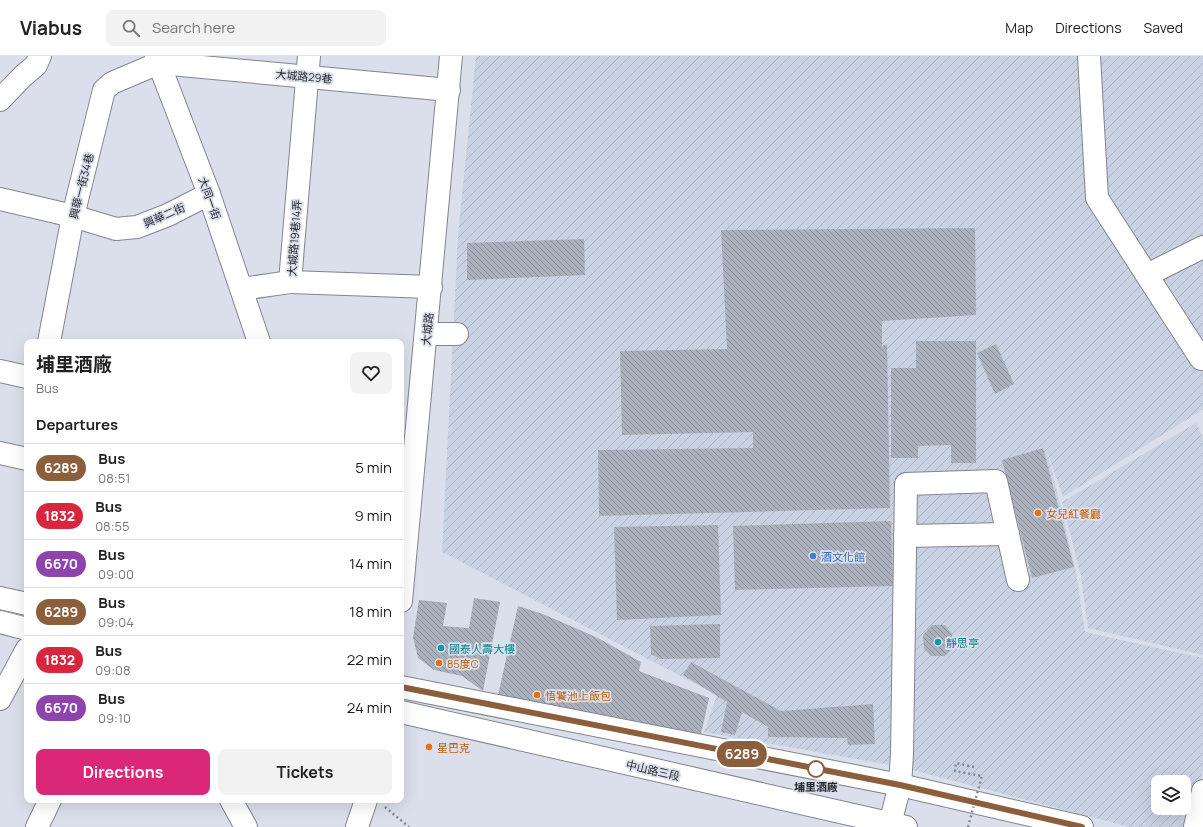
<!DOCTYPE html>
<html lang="en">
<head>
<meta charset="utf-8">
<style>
  :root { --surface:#fff; --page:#f2f2f2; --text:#222; --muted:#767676; --line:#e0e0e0; --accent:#db2777 }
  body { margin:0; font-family:Manrope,"Noto Sans TC",sans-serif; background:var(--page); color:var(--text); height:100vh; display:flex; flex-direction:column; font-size:15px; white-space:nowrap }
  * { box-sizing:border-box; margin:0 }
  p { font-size:13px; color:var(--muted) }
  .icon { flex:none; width:22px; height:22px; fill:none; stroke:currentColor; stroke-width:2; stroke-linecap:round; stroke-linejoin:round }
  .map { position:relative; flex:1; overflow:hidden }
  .sheet { position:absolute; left:24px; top:283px; width:380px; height:464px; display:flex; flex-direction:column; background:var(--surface); border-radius:8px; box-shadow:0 4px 16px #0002 }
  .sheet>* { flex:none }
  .badge { padding:0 8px; border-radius:13px; font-size:14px; line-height:26px }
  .controls { position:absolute; left:1151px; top:719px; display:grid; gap:8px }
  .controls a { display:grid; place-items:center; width:40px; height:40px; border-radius:8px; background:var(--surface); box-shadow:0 4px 16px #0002; font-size:20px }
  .map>.badge { position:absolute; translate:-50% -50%; box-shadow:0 0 0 2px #fff }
  h2 { padding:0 12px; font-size:15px; line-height:36px }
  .round { display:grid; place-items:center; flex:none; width:42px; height:42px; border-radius:8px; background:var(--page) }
  .head { display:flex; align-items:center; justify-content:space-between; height:68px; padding:0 12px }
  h1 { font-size:19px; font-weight:700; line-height:30px }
  .button { display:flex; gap:8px; margin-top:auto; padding:8px 12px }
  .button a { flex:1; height:46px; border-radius:8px; background:var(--accent); color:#fff; font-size:16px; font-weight:700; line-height:46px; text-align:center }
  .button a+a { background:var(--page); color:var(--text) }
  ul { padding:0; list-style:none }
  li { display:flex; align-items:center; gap:12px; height:48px; padding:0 12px; border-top:1px solid var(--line) }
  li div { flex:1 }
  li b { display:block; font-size:15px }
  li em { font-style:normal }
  li .badge { min-width:44px; font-weight:700; text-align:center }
  header { display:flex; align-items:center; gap:24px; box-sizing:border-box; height:56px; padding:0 20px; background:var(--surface); border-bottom:1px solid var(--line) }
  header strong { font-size:19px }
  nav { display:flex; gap:22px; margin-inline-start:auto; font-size:14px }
  .search { width:280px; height:36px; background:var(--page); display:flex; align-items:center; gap:10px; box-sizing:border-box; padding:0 14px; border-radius:8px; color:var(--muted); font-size:15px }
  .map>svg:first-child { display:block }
  .industrial { fill:url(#industrial-furrows); fill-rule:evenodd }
  .building { fill:url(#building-back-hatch) }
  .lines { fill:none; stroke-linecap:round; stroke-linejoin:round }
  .minor-casing { stroke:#808590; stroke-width:24 }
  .path { stroke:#848890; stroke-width:2.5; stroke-dasharray:2 3; stroke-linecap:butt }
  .minor { stroke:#fff; stroke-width:22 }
  .path-bridge { stroke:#848890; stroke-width:2.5; stroke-dasharray:2 3; stroke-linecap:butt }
  .line-casing { stroke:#fff; stroke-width:9 }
  .line { stroke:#8b5e3c; stroke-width:6 }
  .food-dot { fill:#e8710a; stroke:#dadfeb; stroke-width:1.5 }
  .shop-dot { fill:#3f7fe0; stroke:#dadfeb; stroke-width:1.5 }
  .culture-dot { fill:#0f9aa8; stroke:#dadfeb; stroke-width:1.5 }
  .stop-dot { fill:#fff; stroke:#8b5e3c; stroke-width:2 }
  .labels { text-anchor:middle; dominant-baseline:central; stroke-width:3.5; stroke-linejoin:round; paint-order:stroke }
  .street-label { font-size:11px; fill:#25282c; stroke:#dadfeb }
  .food-label { font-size:11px; fill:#c56008; stroke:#dadfeb; text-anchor:start }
  .shop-label { font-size:11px; fill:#366cbe; stroke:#dadfeb; text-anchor:start }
  .culture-label { font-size:11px; fill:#0d838f; stroke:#dadfeb; text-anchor:start }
  .stop-label { font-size:11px; font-weight:bold; fill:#25282c; stroke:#dadfeb }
</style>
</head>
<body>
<header>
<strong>Viabus</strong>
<div class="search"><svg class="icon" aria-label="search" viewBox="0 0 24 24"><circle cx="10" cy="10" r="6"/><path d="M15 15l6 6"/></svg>Search here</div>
<nav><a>Map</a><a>Directions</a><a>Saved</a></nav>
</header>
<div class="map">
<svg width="1203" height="771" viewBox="0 0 1203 771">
  <defs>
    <pattern id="industrial-furrows" width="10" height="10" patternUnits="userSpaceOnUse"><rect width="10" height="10" fill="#c9d2e3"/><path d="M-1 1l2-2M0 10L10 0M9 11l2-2" fill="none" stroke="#acb4c3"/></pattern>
    <pattern id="building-back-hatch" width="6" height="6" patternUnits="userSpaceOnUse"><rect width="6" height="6" fill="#abb1bc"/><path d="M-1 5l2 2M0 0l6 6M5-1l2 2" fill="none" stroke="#8b9099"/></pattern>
  </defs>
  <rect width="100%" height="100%" fill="#dadfeb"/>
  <g class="industrial">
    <path d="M476,0H1203V354H1202L1063,441L1048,398L1076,516L1085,576L1203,602V714L1191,771H1130L901,711L704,676L717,639L442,496L458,179ZM1158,726H1184V752H1158Z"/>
    <polygon points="1196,367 1203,381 1203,599 1088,572 1081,521 1062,446"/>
  </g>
  <g class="building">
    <polygon points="975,172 976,259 882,265 882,290 887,288 890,452 599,460 598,394 753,392 753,376 622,379 620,295 727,293 721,174"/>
    <polygon points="584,183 585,219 467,224 467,187"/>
    <polygon points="916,285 976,285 976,407 951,407 951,389 918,390 918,402 891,402 891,312 916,312"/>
    <polygon points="996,288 1014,328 995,338 977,297"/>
    <polygon points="1043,392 1074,511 1032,522 1002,404"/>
    <polygon points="891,465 893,530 735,534 733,470"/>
    <polygon points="718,469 721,559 617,564 614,471"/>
    <polygon points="474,542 500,546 483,635 462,620 434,614 418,602 413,581 419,544 447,547 443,570 469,572"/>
    <polygon points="518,550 543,558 598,582 641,606 639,615 709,642 700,683 498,639"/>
    <polygon points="720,568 720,602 660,603 651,598 650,570"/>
    <polygon points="932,569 945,569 952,578 953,592 945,600 931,600 924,593 923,579"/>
    <polygon points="691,606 781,655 873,648 875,688 848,689 847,682 768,681 768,671 742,656 735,679 721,676 727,646 683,619"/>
  </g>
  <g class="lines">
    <g class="minor-casing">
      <g id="minor">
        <polyline points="156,0 209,138 259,286"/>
        <polyline points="309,0 290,226 431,231"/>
        <polyline points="1089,0 1097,142 1201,303 1203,302"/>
        <polyline points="0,44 23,20 36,9 40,0"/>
        <polyline points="0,143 73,160 116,173 137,171 168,159 209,138"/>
        <polyline points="1147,219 1203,191"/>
        <polyline points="242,233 290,226"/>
        <polyline points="426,278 457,278"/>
        <polyline points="49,286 73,160 104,34 112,27 159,7 449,34"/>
        <polyline points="0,315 27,321"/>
        <polyline points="0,397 27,403"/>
        <polyline points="905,480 1008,478"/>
        <polyline points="0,542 27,548"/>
        <polyline points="401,545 451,0"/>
        <polyline points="0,566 27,573"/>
        <polyline points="401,631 900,729 1082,771"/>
        <polyline points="0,643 27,593"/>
        <polyline points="401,656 906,771"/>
        <polyline points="231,744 246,771"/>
        <polyline points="890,768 900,729 902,698 906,428 996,425 1018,524"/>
        <polyline points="37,771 50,744"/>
        <polyline points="357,771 366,744"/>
        <polyline points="1195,771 1203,735"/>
      </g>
    </g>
    <g class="path">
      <polyline points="974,711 956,707 955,715 982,720"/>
      <polyline points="385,751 409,771"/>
    </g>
    <use href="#minor" class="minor"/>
    <polyline class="path-bridge" points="968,771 982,720"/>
  </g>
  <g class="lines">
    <g class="line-casing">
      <polyline id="line" points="401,631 900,729 1082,771"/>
    </g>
    <use href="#line" class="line"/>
  </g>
  <g class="food-dot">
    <circle cx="1038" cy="457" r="4"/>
    <circle cx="439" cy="607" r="4"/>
    <circle cx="537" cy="639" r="4"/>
    <circle cx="429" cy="691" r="4"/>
  </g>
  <circle class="shop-dot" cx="813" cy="500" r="4"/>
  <g class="culture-dot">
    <circle cx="938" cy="586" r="4"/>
    <circle cx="441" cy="592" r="4"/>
  </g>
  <circle class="stop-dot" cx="816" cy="713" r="8"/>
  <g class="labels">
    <g class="street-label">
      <text transform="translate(304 20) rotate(5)">大城路29巷</text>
      <text transform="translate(81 130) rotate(-76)">興華一街34巷</text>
      <text transform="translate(210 142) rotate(70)">大同一街</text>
      <text transform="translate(164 159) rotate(-24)">興華二街</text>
      <text transform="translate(294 182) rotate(-86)">大城路19巷14弄</text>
      <text transform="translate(427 273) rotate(-84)">大城路</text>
      <text transform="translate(653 714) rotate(13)">中山路三段</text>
    </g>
    <g class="food-label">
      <text x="1046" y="457">女兒紅餐廳</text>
      <text x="447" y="607">85度C</text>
      <text x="545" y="639">悟饕池上飯包</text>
      <text x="437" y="691">星巴克</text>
    </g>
    <g class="shop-label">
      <text x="821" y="500">酒文化館</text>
    </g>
    <g class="culture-label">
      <text x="946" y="586">靜思亭</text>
      <text x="449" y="592">國泰人壽大樓</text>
    </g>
    <g class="stop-label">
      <text x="816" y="730">埔里酒廠</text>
    </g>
  </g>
</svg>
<div class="controls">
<a><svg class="icon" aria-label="layers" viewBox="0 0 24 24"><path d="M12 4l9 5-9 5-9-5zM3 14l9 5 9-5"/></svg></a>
</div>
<b class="badge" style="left:742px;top:698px;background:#8b5e3c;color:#fff">6289</b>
<section class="sheet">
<div class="head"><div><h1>埔里酒廠</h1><p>Bus</p></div><a class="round"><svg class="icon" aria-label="heart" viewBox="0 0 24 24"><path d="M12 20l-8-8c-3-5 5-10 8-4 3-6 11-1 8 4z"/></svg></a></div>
<h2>Departures</h2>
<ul>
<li><span class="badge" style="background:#8b5e3c;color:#fff">6289</span><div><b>Bus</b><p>08:51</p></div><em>5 min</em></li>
<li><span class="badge" style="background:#d7263d;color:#fff">1832</span><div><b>Bus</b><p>08:55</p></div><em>9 min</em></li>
<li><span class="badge" style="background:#8e44ad;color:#fff">6670</span><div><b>Bus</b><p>09:00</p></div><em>14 min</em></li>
<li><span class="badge" style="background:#8b5e3c;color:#fff">6289</span><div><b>Bus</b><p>09:04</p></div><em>18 min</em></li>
<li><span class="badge" style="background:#d7263d;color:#fff">1832</span><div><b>Bus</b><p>09:08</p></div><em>22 min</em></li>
<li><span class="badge" style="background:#8e44ad;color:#fff">6670</span><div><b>Bus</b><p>09:10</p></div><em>24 min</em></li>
</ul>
<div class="button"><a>Directions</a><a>Tickets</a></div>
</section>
</div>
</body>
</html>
